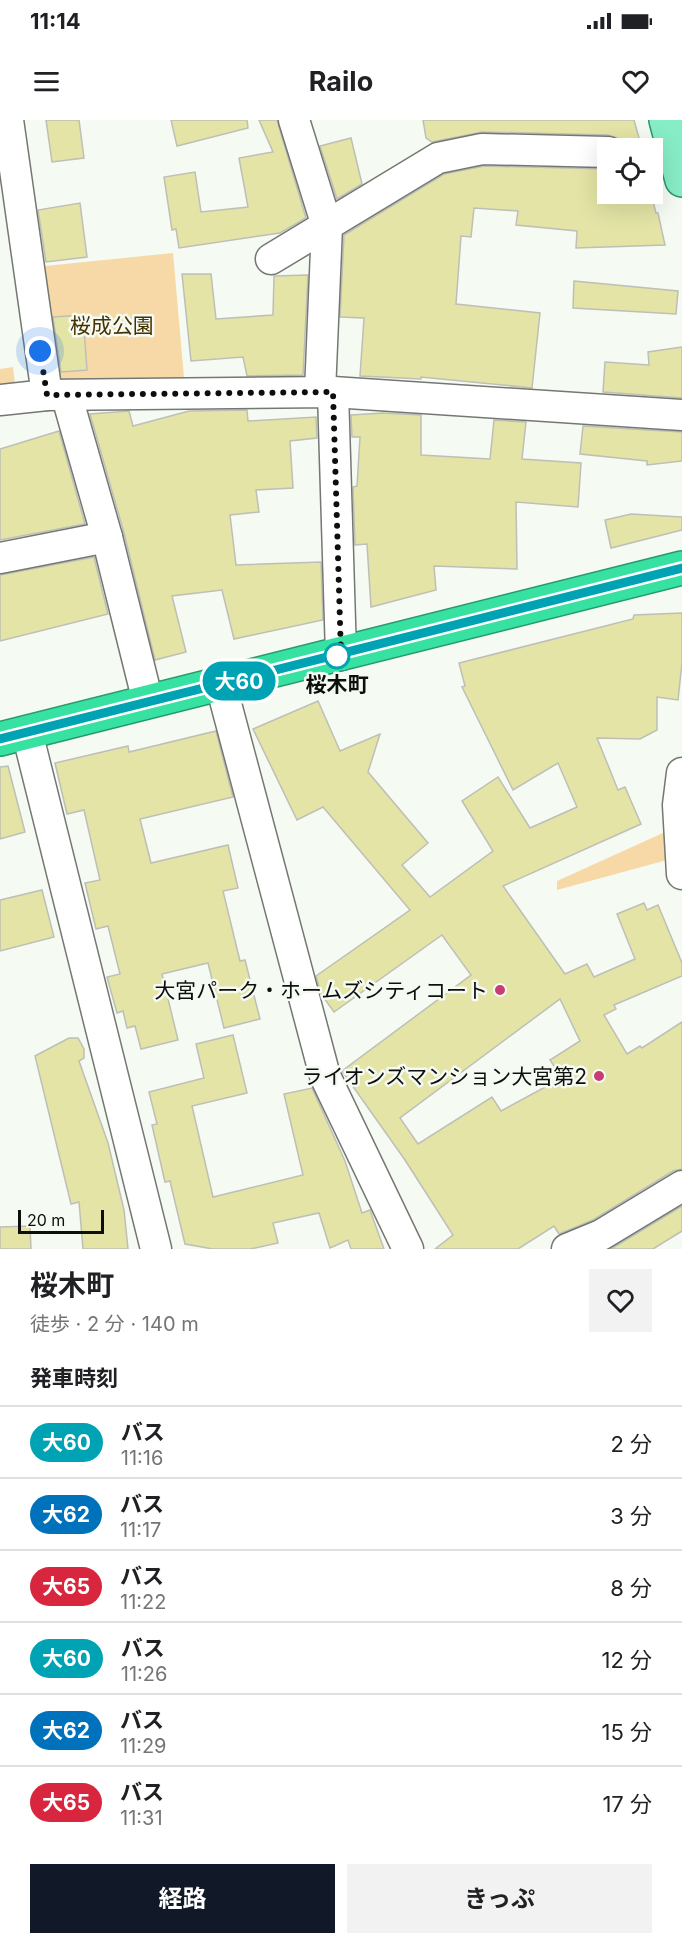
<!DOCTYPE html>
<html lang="ja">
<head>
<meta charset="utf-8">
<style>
  :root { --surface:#fff; --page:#f2f2f2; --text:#202124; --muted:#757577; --line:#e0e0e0; --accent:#111827 }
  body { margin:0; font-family:Inter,"Noto Sans JP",sans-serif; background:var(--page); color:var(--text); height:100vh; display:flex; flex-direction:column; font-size:22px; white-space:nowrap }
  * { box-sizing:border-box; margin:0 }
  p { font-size:20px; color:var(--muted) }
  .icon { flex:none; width:33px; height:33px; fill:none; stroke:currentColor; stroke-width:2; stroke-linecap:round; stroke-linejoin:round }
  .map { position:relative; height:1129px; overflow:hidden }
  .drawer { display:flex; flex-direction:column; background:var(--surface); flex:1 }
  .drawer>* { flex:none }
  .badge { padding:0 12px; border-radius:20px; font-size:21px; line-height:39px }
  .buttons { position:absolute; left:597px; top:18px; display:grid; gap:12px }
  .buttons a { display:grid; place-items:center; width:66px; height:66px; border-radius:0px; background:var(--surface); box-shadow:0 6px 24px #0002; font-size:30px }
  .scale { position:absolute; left:18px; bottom:15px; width:86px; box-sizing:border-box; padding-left:6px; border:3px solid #0d0f0d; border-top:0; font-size:16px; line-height:21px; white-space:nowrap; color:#0d0f0d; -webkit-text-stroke:4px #f5faf3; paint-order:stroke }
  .you { position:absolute; width:30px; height:30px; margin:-15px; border:4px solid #fff; border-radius:50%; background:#1a73e8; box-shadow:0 0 0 9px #1a73e833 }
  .map>.badge { position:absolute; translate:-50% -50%; box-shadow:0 0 0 3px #fff }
  h2 { padding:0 30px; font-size:22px; line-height:54px }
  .round { display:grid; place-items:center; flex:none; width:63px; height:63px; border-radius:0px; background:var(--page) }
  .head { display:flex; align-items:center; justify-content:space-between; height:102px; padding:0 30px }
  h1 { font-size:28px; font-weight:700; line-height:45px }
  .cta { display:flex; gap:12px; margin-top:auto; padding:12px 30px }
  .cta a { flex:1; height:69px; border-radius:0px; background:var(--accent); color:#fff; font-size:24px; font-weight:700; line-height:69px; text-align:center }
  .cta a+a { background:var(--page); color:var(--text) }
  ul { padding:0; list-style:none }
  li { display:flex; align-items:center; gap:18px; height:72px; padding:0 30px; border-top:2px solid var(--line) }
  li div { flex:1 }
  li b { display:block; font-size:22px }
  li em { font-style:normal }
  li .badge { min-width:66px; font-weight:700; text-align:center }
  .status { display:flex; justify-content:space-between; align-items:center; height:42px; padding:0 30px; background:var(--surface); direction:ltr }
  .status svg { height:16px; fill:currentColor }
  header { display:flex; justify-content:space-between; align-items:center; height:78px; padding:0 30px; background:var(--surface); font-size:27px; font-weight:700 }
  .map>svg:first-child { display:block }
  .green { fill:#f6d9a7 }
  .building { fill:#e3e4a5; stroke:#bebfb7; stroke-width:1.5; fill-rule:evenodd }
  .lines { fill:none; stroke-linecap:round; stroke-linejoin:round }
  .minor-casing { stroke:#747872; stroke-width:33 }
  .major-casing { stroke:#28986d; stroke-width:36 }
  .highway-casing { stroke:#28986d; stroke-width:36 }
  .minor { stroke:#fff; stroke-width:30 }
  .major { stroke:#87edc7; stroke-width:33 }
  .highway { stroke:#37e1a1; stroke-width:33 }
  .line-casing { stroke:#fff; stroke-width:14 }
  .line { stroke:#00a3b4; stroke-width:9 }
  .walk { stroke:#0d0f0d; stroke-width:6; stroke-dasharray:0 10.8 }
  .stop-dot { fill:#fff; stroke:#00a3b4; stroke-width:3 }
  .poi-dot { fill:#c73d74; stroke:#f5faf3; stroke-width:2 }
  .labels { text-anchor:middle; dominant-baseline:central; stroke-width:5; stroke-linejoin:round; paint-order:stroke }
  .park-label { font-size:21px; fill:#463101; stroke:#f5faf3 }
  .stop-label { font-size:21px; font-weight:bold; fill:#0d0f0d; stroke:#f5faf3 }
  .poi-label { font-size:21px; fill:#0d0f0d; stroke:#f5faf3; text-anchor:end }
</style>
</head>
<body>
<div class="status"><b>11:14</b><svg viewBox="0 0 49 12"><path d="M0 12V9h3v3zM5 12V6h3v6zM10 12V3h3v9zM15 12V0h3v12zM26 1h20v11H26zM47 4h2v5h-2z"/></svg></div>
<header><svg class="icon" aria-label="menu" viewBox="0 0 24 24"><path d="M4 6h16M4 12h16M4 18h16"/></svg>Railo<svg class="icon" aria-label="heart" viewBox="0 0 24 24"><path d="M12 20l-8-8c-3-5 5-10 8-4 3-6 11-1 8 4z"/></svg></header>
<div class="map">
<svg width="682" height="1129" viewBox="0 0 682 1129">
  <rect width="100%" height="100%" fill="#f5faf3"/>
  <g class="green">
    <polygon points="173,133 185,269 51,271 35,147"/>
    <polygon points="13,247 16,272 0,274 0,249"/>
    <polygon points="665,712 667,740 557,770 557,761"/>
  </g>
  <g class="building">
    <polygon points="46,0 79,0 84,38 52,42"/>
    <polygon points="171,0 247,0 248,8 177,26"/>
    <polygon points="259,0 277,0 306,98 280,113 179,128 176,109 172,110 164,57 195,52 201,92 248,87 239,38 273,32"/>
    <polygon points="423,0 634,0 641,25 624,27 617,18 608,15 482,12 432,22 426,18"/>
    <polygon points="351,18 362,64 337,79 320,26"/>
    <polygon points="484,46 608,49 608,74 651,74 656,93 658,93 665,125 576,128 577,111 516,105 518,91 474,88 471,117 461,116 456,184 540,193 532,268 421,257 421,259 360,256 364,198 340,197 344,115 444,54"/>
    <polygon points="80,83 87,137 46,142 38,90"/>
    <polygon points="182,154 211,154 216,199 273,195 274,156 308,155 303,255 247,256 243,237 191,241"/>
    <polygon points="574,161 678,171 676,194 573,188"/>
    <polygon points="83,195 87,250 61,252 53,197"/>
    <polygon points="682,227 682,278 603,272 605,242 649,245 648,232"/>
    <polygon points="247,290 248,301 316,297 317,318 290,321 293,368 256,370 259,392 230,395 236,445 321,442 323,500 234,519 222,470 172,476 186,532 155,540 124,413 90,294 129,291 133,306 189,291"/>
    <polygon points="383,293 421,295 421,335 490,339 494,300 526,302 522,339 581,343 578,387 516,382 517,449 434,446 436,470 371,487 367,424 355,425 353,367 357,366 360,317 352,317 351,295"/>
    <polygon points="583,306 682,312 682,341 647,345 647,341 580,334"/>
    <polygon points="59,311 85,404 0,420 0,329"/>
    <polygon points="631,394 682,397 682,410 611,428 605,400"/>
    <polygon points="94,437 108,494 0,521 0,455"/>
    <path d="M682,493V543L678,580L657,577V610L640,619L597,618L618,670L625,667L641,704L503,766L565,854L587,844L594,857L635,839L617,794L644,783L647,790L658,785L682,843V856L614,885L616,889L604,895L627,934L640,926L642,928L682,902V1049L673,1051L593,1100L559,1114L554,1106L518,1129H435L453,1115L405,1040L342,951L471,855L442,815L334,892L321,874L316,856L410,790L323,687L297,700L253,609L318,581L340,631L380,614L368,652L428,723L402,745L430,777L493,731L462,681L498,657L530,708L577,687L558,643L513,670L462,567L465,566L459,543L633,499L634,495ZM560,879L580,921L550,940L562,958L501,991L492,977L418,1024L400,998Z"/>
    <polygon points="216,611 233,677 140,699 151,743 228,725 238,768 223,771 240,841 245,840 260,899 224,908 208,843 162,854 178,920 141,929 135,906 127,908 123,891 117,893 107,857 120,854 108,806 96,809 85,763 100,760 84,690 67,694 55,643 128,626 129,632"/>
    <polygon points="8,646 25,712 0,719 0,647"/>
    <polygon points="42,770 54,817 0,831 0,780"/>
    <polygon points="233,915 247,973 192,986 213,1077 303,1055 284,974 312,968 345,1041 362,1093 370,1090 384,1129 351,1129 348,1120 330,1128 319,1093 273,1103 278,1123 250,1129 213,1129 185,1124 170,1061 165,1062 152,1005 157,1004 149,972 204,958 196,924"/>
    <polygon points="69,918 78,918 84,929 84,938 79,941 108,1023 124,1090 128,1129 83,1129 79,1082 71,1084 35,936"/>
    <polygon points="682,1086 682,1111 653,1129 611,1129"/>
    <polygon points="30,1106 31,1129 0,1129 0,1107"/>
  </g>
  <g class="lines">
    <g class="minor-casing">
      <g id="minor">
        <polyline points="8,0 47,275"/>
        <polyline points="294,0 327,106 320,272"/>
        <polyline points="271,139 438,38 482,29 608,32"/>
        <polyline points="333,272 341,535"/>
        <polyline points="67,277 107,417 148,582"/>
        <polyline points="0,280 47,275 333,272 682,295"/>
        <polyline points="0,438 107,417"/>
        <polyline points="221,565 325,956 408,1129"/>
        <polyline points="27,612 156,1129"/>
        <polyline points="682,653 678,685 682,754"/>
        <polyline points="567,1129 601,1115 682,1066"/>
      </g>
    </g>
    <g class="major-casing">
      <polyline id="major" points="666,0 682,60"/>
    </g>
    <g class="highway-casing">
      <polyline id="highway" points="0,619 682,448"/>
    </g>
    <use href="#minor" class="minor"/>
    <use href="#major" class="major"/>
    <use href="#highway" class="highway"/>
  </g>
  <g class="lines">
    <g class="line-casing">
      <polyline id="line" points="0,619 682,448"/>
    </g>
    <use href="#line" class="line"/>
    <polyline class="walk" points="40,231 47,275 333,272 341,535 337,536"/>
  </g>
  <circle class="stop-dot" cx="337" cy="536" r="12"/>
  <g class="poi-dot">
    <circle cx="500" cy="870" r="6"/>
    <circle cx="599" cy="956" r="6"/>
  </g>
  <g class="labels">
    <g class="park-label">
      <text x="112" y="205">桜成公園</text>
    </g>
    <g class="stop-label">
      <text x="337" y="564">桜木町</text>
    </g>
    <g class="poi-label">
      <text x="488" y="870">大宮パーク・ホームズシティコート</text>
      <text x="587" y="956">ライオンズマンション大宮第2</text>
    </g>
  </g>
</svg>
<div class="buttons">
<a><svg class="icon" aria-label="locate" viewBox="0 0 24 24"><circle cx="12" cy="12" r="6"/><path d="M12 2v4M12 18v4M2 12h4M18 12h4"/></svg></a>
</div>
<div class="scale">20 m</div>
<div class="you" style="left:40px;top:231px"></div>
<b class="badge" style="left:239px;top:561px;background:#00a3b4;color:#fff">大60</b>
</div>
<section class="drawer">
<div class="head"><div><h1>桜木町</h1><p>徒歩 · 2 分 · 140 m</p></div><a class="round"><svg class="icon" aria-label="heart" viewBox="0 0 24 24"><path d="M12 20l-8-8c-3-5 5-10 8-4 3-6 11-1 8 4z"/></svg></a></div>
<h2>発車時刻</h2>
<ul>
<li><span class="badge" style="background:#00a3b4;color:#fff">大60</span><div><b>バス</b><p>11:16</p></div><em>2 分</em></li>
<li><span class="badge" style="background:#0072bc;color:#fff">大62</span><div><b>バス</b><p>11:17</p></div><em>3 分</em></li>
<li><span class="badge" style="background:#d7263d;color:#fff">大65</span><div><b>バス</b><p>11:22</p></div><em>8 分</em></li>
<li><span class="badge" style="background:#00a3b4;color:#fff">大60</span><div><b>バス</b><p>11:26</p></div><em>12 分</em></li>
<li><span class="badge" style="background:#0072bc;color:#fff">大62</span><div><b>バス</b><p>11:29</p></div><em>15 分</em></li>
<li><span class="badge" style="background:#d7263d;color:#fff">大65</span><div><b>バス</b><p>11:31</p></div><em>17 分</em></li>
</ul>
<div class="cta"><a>経路</a><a>きっぷ</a></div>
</section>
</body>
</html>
